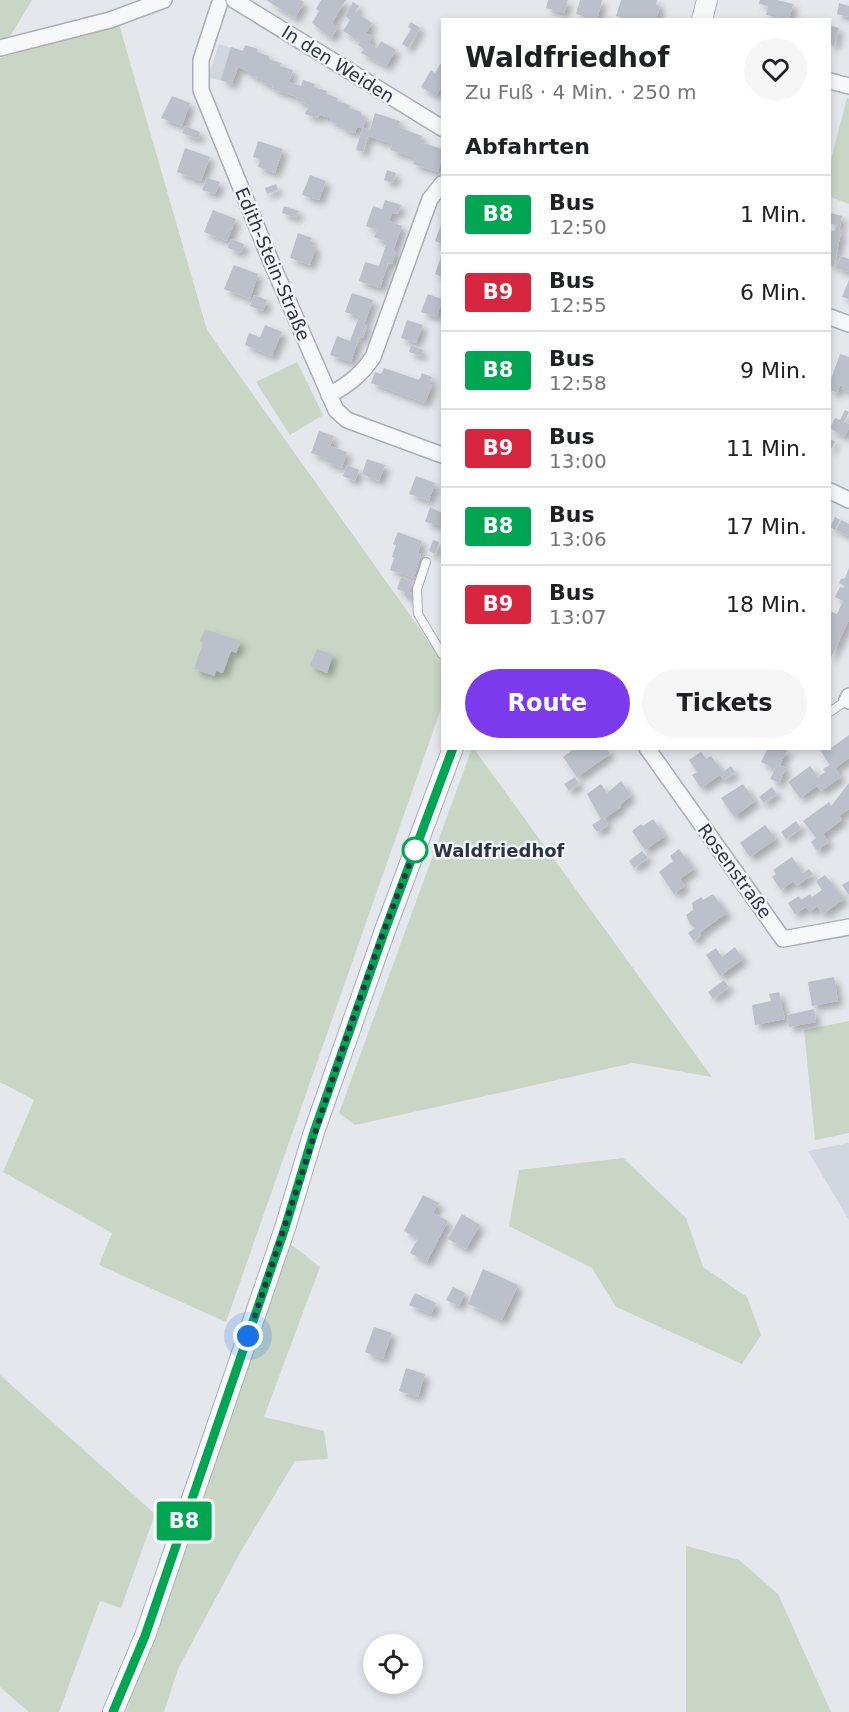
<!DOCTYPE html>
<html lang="de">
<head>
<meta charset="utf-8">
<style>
  :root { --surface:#fff; --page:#f6f6f6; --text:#202124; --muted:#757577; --line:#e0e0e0; --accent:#7c3aed }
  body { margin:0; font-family:"DejaVu Sans",sans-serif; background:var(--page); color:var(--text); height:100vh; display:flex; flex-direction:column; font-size:22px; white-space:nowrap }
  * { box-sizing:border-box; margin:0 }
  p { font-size:20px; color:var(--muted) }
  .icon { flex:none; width:33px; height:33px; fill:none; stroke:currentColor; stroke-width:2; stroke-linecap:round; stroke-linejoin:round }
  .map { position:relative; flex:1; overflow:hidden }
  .details { position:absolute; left:441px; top:18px; width:390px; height:732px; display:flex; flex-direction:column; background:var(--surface); border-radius:0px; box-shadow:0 3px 9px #0003 }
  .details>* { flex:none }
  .badge { padding:0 12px; border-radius:4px; font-size:21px; line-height:39px }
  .fabs { position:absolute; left:363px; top:1634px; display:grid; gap:12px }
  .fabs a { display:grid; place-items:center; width:60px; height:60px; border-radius:50%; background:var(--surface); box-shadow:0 3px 9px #0003; font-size:30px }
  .you { position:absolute; width:30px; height:30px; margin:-15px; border:4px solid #fff; border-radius:50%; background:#1a73e8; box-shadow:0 0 0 9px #1a73e833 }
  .map>.badge { position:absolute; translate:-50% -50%; box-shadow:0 0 0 3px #fff }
  h2 { padding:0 24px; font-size:22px; line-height:54px }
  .round { display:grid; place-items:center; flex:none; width:63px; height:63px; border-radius:32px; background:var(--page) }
  .summary { display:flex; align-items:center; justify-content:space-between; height:102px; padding:0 24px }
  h1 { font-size:28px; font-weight:800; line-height:45px }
  .cta { display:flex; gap:12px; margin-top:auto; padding:12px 24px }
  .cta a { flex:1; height:69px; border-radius:36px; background:var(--accent); color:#fff; font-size:24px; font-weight:800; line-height:69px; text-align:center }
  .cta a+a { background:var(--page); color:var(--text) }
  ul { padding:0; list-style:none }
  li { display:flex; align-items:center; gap:18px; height:78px; padding:0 24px; border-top:2px solid var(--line) }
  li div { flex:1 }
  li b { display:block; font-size:22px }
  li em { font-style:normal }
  li .badge { min-width:66px; font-weight:700; text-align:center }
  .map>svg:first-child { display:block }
  .built { fill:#d2d6de }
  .green { fill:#c9d6c5 }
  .building { fill:#bbc0ca; filter:url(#shadow) }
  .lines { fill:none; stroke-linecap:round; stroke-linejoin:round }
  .service-casing { stroke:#a9aeb7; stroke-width:10 }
  .minor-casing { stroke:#a9aeb7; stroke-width:18 }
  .tertiary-casing { stroke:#a9aeb7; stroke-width:22 }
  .service { stroke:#f7f8fa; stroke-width:8 }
  .minor { stroke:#f7f8fa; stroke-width:15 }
  .tertiary { stroke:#f7f8fa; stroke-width:20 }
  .line-casing { stroke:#fff; stroke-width:14 }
  .line { stroke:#00a651; stroke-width:9 }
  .walk { stroke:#2b3445; stroke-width:6; stroke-dasharray:0 10.8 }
  .stop-dot { fill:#fff; stroke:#00a651; stroke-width:3 }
  .labels { text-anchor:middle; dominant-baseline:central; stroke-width:4.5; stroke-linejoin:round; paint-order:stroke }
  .street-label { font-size:18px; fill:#2b3445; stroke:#f4f6f9 }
  .stop-label { font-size:18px; font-weight:bold; fill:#2b3445; stroke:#f4f6f9; text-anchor:start }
</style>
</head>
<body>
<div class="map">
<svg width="849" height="1712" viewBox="0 0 849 1712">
  <defs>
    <filter id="shadow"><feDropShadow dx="5" dy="5" stdDeviation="3" flood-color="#0004"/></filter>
  </defs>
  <rect width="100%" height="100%" fill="#e4e7ec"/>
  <g class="built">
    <polygon points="219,44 243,51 232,84 208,77"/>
    <polygon points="849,1143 849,1220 808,1151"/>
  </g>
  <g class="green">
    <polygon points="0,0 32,0 9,38 0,40"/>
    <polygon points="119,24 207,330 442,660 442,706 226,1322 99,1265 112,1233 3,1172 34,1100 0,1082 0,58"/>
    <polygon points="847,98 849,99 849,204 830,197 830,163"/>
    <polygon points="297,362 323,415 290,435 256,382"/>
    <polygon points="472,748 474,749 712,1077 633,1063 355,1125 339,1113"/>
    <polygon points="849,1021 849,1133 815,1140 804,1030"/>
    <polygon points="623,1158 686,1218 703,1267 747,1297 761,1335 742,1364 616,1307 592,1268 509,1226 519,1170"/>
    <polygon points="289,1243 320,1267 264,1417 324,1431 328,1459 295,1461 241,1551 178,1669 164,1712 126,1712"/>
    <polygon points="0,1375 155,1514 121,1608 100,1601 59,1712 29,1712 0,1687"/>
    <polygon points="686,1546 739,1560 778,1594 831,1712 686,1712"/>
  </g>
  <g class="building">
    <polygon points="266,0 301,0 304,2 295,18"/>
    <polygon points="321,0 346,0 332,23 338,27 331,38 312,23 319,11 316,9"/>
    <polygon points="548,0 568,0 564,13 546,8"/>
    <polygon points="580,0 602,0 597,20 576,14"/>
    <polygon points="621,0 657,0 656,5 660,6 656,20 630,20 616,16"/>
    <polygon points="760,0 777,0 793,4 789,20 766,15 768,6 759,4"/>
    <polygon points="353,2 359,6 355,12 372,23 366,33 372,36 369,43 377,48 381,41 396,50 386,66 361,53 364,49 358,45 360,41 343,31 350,20 345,16"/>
    <polygon points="839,3 849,6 849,17 837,14"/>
    <polygon points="411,22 420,28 408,48 402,44 411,29 408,27"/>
    <polygon points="832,26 839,28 834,46 830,45 830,27"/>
    <polygon points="245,45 258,49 257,52 269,56 269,59 281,63 280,66 293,70 289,82 301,86 303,80 315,84 314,87 327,91 326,94 338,98 337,101 350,105 349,108 361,112 361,115 366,117 363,128 370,130 375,113 400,121 398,127 422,136 420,142 442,149 442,157 438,172 413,164 415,158 391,150 392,144 368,136 363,152 356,150 362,128 357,127 355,133 342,129 343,126 330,121 331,118 319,115 318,118 305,114 309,105 296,100 297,97 272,89 273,86 261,82 262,79 249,75 250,72 238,67 232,84 221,80 231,47 243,51"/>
    <polygon points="442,61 442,86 436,96 421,87 431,70 435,73"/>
    <polygon points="172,96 190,103 182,126 161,118"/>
    <polygon points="185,126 200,132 198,139 182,133"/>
    <polygon points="258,141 283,149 275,173 258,167 260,159 253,157"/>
    <polygon points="185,148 210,157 201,181 177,172"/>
    <polygon points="387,170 396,173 393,183 384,180"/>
    <polygon points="310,175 326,181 319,200 302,195"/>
    <polygon points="207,178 220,182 215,194 202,190"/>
    <polygon points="276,184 278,190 267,194 265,188"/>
    <polygon points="385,200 401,205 398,214 392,213 389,221 402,226 393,251 396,252 392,264 388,263 380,288 359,281 365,262 379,266 387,242 374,237 377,230 366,226 373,206 382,209"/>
    <polygon points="284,206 299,211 296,218 282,213"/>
    <polygon points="213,210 236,219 227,241 204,232"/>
    <polygon points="831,213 842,216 839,231 841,232 834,267 830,266 830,230 835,231 836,225 830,224"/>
    <polygon points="442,222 442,244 435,241"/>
    <polygon points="298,233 312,238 309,244 316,247 310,265 290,258"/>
    <polygon points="231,239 244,244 241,253 228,248"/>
    <polygon points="442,254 442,277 435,274"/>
    <polygon points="841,256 849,259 849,272 836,268"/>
    <polygon points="234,265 258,274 250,299 224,289"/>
    <polygon points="849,280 849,299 842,297"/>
    <polygon points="352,293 373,300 364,325 367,326 363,338 359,337 351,362 330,355 337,336 350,341 357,322 359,316 345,312"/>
    <polygon points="428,294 442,299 437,317 421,312"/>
    <polygon points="254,295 267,300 263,311 250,306"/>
    <polygon points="407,320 423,325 416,343 401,338"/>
    <polygon points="265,325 282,332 272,356 245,345 249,333 260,337"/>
    <polygon points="411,345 423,350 421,356 409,352"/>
    <polygon points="840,354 849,357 849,389 848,392 842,389 843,386 840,385 837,393 830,390 830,382"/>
    <polygon points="384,368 419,380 422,373 432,377 429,384 432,385 425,403 371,383 375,372 381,374"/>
    <polygon points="845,410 849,412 844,422 849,424 849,428 844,437 830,428 835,418 840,420"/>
    <polygon points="319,431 334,436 330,446 347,452 342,468 324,461 325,458 311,453"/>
    <polygon points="830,439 835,441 830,452"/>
    <polygon points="367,459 385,465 379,481 362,474"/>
    <polygon points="347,465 359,470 355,481 343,476"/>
    <polygon points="416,476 435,483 429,501 409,494"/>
    <polygon points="430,507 442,513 442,526 425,522"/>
    <polygon points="835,517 840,520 835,530 830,527"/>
    <polygon points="841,520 849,524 849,536 836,530"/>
    <polygon points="398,532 422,541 418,553 421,554 414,578 390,570 394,558 392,557 396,545 393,544"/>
    <polygon points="433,540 439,542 435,554 429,551"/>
    <polygon points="849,568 849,620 830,660 830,611 837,614 843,601 835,597 840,587 844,588 845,586 839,583 841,579 845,578"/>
    <polygon points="401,577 413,582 409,592 414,594 411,602 404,595 405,592 397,589"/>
    <polygon points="205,629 241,641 236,653 231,651 223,673 216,671 214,676 194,669 203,643 200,641"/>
    <polygon points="317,649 333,655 327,673 310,666"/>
    <polygon points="849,735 849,758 835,768 841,777 821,791 817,786 800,798 788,782 810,766 818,777 825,772 823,769 830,765 820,750 830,748 830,745 831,748"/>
    <polygon points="575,748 606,748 610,754 577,777 563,757"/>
    <polygon points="768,748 788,749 780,765 786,768 779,783 770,779 775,769 761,762"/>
    <polygon points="701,752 706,759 711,756 723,772 731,766 735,772 724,780 720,775 701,788 692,775 697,772 689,760"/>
    <polygon points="575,777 579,784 569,791 564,784"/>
    <polygon points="621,781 631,796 620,805 621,807 604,819 608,825 597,832 592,825 601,819 587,794 601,784 607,793"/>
    <polygon points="849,783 849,809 839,816 842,820 823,834 829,842 817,851 811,842 816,838 803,821 829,802 831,806"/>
    <polygon points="743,784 755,801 734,817 721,798"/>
    <polygon points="772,787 777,794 764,803 759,797"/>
    <polygon points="653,819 665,836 645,850 632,831 641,824 643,826"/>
    <polygon points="796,821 801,828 786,839 781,832"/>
    <polygon points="765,825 776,839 750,857 740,843"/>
    <polygon points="679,849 694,869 680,879 685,886 674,894 659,872 673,861 670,856"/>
    <polygon points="642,851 648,858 634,868 629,861"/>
    <polygon points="792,857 803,873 809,869 813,874 797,886 793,881 781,890 772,877 776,874 773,870"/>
    <polygon points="825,875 844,899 823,914 817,906 810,912 806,907 795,914 788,903 799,896 801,900 810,894 812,897 822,890 816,881"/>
    <polygon points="849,881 849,895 842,885"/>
    <polygon points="713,894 727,913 699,933 701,935 694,941 688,933 695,928 690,924 686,915 693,910 692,903 701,897 703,900"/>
    <polygon points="735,947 743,959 720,976 706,955 716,948 722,957"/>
    <polygon points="834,977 838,1001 812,1006 808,982"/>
    <polygon points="724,980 729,987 713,999 708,992"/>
    <polygon points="779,992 785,1019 755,1025 752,1005 771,1001 769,994"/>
    <polygon points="814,1009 816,1022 789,1027 787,1015"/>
    <polygon points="423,1195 439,1203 433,1213 448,1221 427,1262 410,1253 418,1238 404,1231"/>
    <polygon points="462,1214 480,1225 466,1249 448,1239"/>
    <polygon points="483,1269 518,1285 502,1320 468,1304"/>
    <polygon points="453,1287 465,1293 459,1306 446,1300"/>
    <polygon points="415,1293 436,1303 431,1314 409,1305"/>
    <polygon points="374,1327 392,1333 383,1359 365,1352"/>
    <polygon points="406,1368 425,1374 418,1397 399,1391"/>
  </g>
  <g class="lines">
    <g class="service-casing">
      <g id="service">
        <polyline points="426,562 417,589 418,614 442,654"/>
        <polyline points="830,712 847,700"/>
      </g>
    </g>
    <g class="minor-casing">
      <g id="minor">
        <polyline points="234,0 442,128"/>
        <polyline points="219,5 201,60 201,90 272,264 336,410 347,420 442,455"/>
        <polyline points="0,48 110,20 164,0"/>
        <polyline points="830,81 849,86"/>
        <polyline points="830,317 849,324"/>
        <path d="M329,395C348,385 361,375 373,357L426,210L430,199L442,184"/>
        <polyline points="830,491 849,500"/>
        <polyline points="849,696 847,700 849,701"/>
        <polyline points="647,748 783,939 849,927"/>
      </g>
    </g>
    <g class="tertiary-casing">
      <g id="tertiary">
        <polyline points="702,20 707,0"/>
        <polyline points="113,1712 145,1636 285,1228 314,1132 384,933 453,748"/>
      </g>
    </g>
    <use href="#service" class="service"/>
    <use href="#minor" class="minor"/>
    <use href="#tertiary" class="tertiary"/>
  </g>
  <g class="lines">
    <g class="line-casing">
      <polyline id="line" points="113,1712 145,1636 285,1228 314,1132 384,933 453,748"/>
    </g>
    <use href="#line" class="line"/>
    <path class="walk" d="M248,1336C304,1174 351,1009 415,850"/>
  </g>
  <circle class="stop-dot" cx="415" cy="850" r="12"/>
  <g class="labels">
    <g class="street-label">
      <text transform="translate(338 64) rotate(32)">In den Weiden</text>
      <text transform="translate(273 264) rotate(67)">Edith-Stein-Straße</text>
      <text transform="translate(735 871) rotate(54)">Rosenstraße</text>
    </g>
    <g class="stop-label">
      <text x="433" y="850">Waldfriedhof</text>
    </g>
  </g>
</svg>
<div class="fabs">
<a><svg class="icon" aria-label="locate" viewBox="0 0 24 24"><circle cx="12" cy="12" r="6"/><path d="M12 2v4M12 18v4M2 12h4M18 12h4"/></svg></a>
</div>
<div class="you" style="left:248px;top:1336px"></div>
<b class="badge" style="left:184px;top:1521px;background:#00a651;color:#fff">B8</b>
<section class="details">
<div class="summary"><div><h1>Waldfriedhof</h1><p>Zu Fuß · 4 Min. · 250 m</p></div><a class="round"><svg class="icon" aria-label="heart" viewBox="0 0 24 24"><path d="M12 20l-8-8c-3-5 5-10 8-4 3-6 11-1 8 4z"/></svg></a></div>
<h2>Abfahrten</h2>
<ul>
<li><span class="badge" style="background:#00a651;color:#fff">B8</span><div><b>Bus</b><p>12:50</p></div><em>1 Min.</em></li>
<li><span class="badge" style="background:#d7263d;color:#fff">B9</span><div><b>Bus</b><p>12:55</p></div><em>6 Min.</em></li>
<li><span class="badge" style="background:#00a651;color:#fff">B8</span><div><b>Bus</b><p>12:58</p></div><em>9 Min.</em></li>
<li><span class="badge" style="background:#d7263d;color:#fff">B9</span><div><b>Bus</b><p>13:00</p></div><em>11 Min.</em></li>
<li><span class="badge" style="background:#00a651;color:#fff">B8</span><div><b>Bus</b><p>13:06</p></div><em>17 Min.</em></li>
<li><span class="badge" style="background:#d7263d;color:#fff">B9</span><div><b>Bus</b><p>13:07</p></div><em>18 Min.</em></li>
</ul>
<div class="cta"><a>Route</a><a>Tickets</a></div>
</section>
</div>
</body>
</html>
